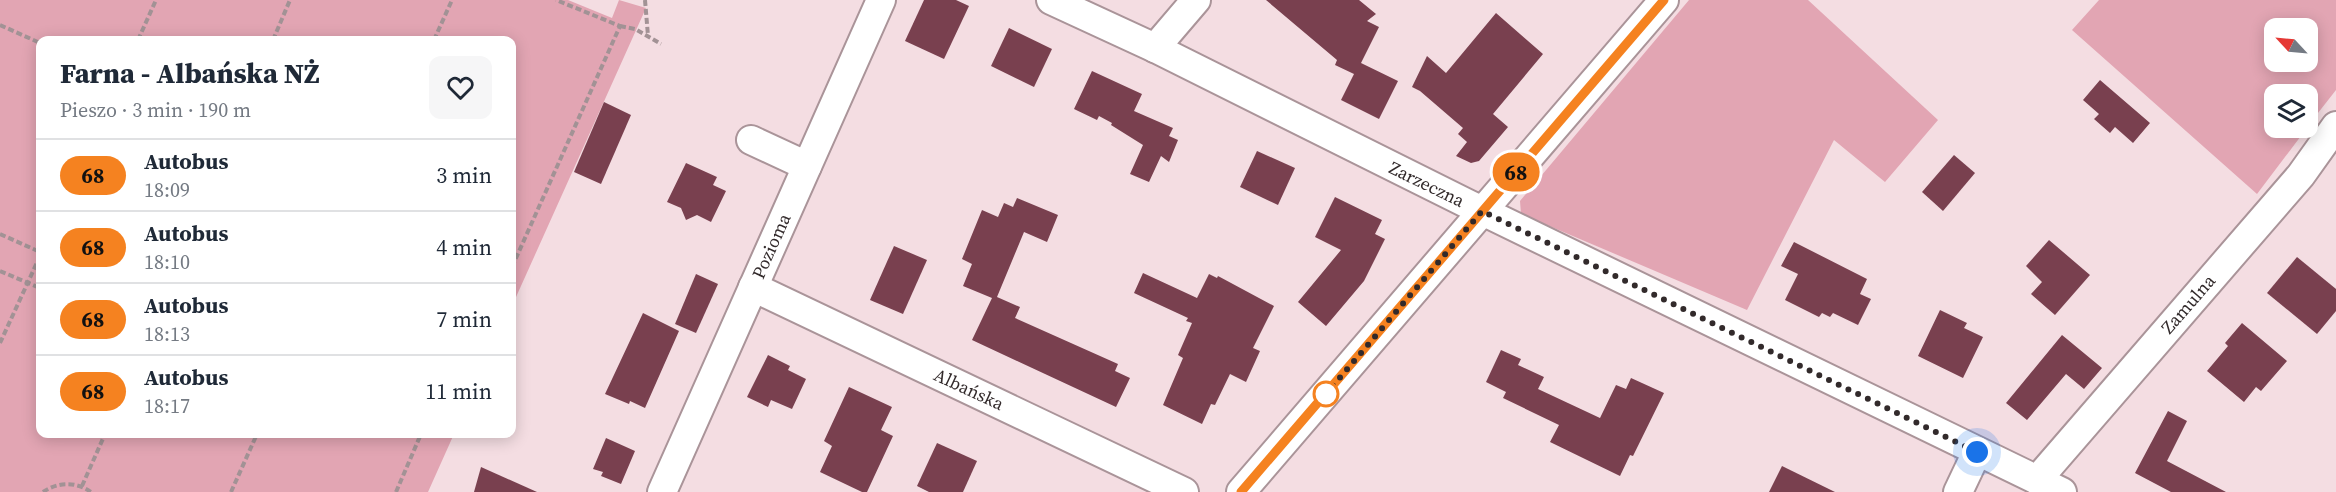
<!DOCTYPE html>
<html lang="pl">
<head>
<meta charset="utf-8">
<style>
  :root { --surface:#fff; --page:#f6f6f7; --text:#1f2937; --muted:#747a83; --line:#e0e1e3 }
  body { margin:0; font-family:"Source Serif 4",serif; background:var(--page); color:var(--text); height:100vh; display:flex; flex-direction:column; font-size:22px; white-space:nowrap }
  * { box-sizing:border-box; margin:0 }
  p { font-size:20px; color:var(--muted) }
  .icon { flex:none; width:33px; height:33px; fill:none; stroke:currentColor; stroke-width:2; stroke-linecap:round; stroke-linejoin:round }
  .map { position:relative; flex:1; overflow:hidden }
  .details { position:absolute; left:36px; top:36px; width:480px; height:402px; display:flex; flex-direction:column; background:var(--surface); border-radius:12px; box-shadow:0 3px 15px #0003 }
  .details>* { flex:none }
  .badge { padding:0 12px; border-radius:20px; font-size:21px; line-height:39px }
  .needle { width:39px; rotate:296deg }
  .buttons { position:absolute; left:2264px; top:18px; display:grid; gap:12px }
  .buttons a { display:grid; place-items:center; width:54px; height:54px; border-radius:12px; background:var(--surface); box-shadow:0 3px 15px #0003; font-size:30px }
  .you { position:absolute; width:30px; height:30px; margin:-15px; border:4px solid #fff; border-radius:50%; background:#1a73e8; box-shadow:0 0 0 9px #1a73e833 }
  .map>.badge { position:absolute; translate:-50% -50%; box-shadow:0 0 0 3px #fff }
  .round { display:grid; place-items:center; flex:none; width:63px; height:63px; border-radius:12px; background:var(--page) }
  .overview { display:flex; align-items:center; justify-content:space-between; height:102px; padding:0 24px }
  h1 { font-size:28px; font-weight:800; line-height:45px }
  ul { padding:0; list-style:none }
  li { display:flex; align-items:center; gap:18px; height:72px; padding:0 24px; border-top:2px solid var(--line) }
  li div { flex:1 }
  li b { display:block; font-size:22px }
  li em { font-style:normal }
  li .badge { min-width:66px; font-weight:700; text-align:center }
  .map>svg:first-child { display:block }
  .green { fill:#e2a5b3; fill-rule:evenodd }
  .building { fill:#79404f }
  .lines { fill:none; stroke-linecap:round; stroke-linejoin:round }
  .minor-casing { stroke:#aa9499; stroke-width:32 }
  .path { stroke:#a29295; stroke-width:4; stroke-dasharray:6 3; stroke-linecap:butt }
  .minor { stroke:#fff; stroke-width:28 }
  .line-casing { stroke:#fff; stroke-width:14 }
  .line { stroke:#f58220; stroke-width:9 }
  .walk { stroke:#322a2b; stroke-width:6; stroke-dasharray:0 10.8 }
  .stop-dot { fill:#fff; stroke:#f58220; stroke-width:3 }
  .labels { text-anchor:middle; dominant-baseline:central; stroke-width:6; stroke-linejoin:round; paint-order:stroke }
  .street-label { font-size:18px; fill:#322a2b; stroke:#fff }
</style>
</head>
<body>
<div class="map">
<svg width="2336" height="492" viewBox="0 0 2336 492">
  <rect width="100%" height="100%" fill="#f4dde2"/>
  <g class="green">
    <polygon points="0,0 568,0 612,18 619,0 646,8 512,306 512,40 40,40 40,434 454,434 428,492 0,492"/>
    <polygon points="1689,0 1808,0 1938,120 1885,182 1834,140 1747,310 1521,214 1520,201"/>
    <path d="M2099,0H2336V90L2307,127V94H2274V128H2307L2257,194L2072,30ZM2274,28H2307V62H2274Z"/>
  </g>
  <g class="building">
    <polygon points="924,0 956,0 969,6 944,59 905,41"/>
    <polygon points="1266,0 1359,0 1376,14 1367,21 1379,27 1361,63 1398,81 1379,119 1341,100 1354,74 1335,65 1337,60"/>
    <polygon points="1496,13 1543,54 1493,114 1508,127 1479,161 1471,163 1456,156 1467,142 1458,134 1463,128 1420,91 1412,87 1427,56 1446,73"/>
    <polygon points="1009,28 1052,49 1034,87 991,66"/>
    <polygon points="1092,71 1142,94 1134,111 1173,128 1169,136 1178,140 1169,162 1161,156 1149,182 1130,174 1143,145 1111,125 1112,123 1099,116 1097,120 1074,109"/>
    <polygon points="2100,80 2150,123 2133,143 2115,127 2110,133 2094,119 2099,114 2083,100"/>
    <polygon points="604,102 631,115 601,184 574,172"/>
    <polygon points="1257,151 1295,168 1278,205 1240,187"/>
    <polygon points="1954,155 1975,173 1943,211 1922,192"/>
    <polygon points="686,163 717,177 713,185 726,191 711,222 697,215 686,220 681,208 667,202"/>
    <polygon points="1335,197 1382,220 1375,234 1385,239 1364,281 1326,326 1298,302 1341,250 1315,237"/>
    <polygon points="1017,198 1058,215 1047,242 1024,232 997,297 1020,307 1015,318 1118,364 1115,371 1130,378 1116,407 972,340 992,298 963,286 972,264 962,259 982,210 998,217 1004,203 1013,207"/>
    <polygon points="2049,240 2090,275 2055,315 2031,294 2042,282 2026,266"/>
    <polygon points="1794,242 1867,279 1860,294 1871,299 1858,325 1833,313 1830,317 1822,313 1819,317 1785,300 1798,274 1781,266"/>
    <polygon points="894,246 927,260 903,314 870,300"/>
    <polygon points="2297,257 2336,289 2336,311 2317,334 2267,293"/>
    <polygon points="1143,273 1197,298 1209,274 1217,278 1218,276 1274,306 1253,348 1260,351 1246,382 1230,374 1215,405 1211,404 1202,424 1163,405 1183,358 1178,355 1192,323 1186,321 1188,318 1134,293"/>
    <polygon points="696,274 718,284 696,333 675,324"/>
    <polygon points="1940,310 1967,323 1964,328 1983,337 1963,378 1918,356"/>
    <polygon points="643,313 679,331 645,408 630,401 629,404 605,394"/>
    <polygon points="2242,323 2287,361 2261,391 2256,387 2244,402 2207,371 2228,346 2225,343"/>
    <polygon points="2062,335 2102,368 2084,389 2066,374 2027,420 2006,403"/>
    <polygon points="1501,350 1521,359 1518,365 1544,377 1538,389 1600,418 1616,385 1626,389 1631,378 1664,393 1633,456 1630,455 1620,476 1550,442 1559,425 1503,398 1506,392 1486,382"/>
    <polygon points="768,355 790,366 788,370 806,379 792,409 771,400 768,407 747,397"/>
    <polygon points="849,387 892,407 881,430 893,436 867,492 862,492 820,472 832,446 824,441"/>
    <polygon points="2168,411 2187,421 2167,461 2226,492 2171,492 2135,473"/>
    <polygon points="606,438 635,451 621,484 601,476 603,472 593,469"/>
    <polygon points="937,443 977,461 963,492 929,492 917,486"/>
    <polygon points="1782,466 1835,492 1769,492"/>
    <polygon points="481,467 537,492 474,492"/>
  </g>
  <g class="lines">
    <g class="minor-casing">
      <g id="minor">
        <polyline points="1051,0 1155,48 1468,204 2062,492"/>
        <polyline points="1155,48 1196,0"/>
        <polyline points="751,140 807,166"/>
        <polyline points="753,287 1184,492"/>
        <polyline points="2037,480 2301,175 2336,126"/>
        <polyline points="662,492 881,0"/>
        <polyline points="1241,492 1664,0"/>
        <polyline points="1958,492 1977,452"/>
      </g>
    </g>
    <g class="path">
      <polyline points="645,0 648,36"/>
      <polyline points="0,25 40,43"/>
      <polyline points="620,26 635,29 661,44"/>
      <polyline points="138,40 156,0"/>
      <polyline points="273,40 290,0"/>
      <polyline points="434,40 452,0"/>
      <polyline points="0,234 40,252"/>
      <polyline points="512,267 620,26 556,0"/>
      <polyline points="0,271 40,288"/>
      <polyline points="0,343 40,256"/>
      <polyline points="82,486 105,434"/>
      <path d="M43,492C58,482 75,481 91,492"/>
      <polyline points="231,492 257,434"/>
      <polyline points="396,492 421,434"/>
    </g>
    <use href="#minor" class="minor"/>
  </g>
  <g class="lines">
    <g class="line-casing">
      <polyline id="line" points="1241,492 1664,0"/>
    </g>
    <use href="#line" class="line"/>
    <polyline class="walk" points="1326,394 1482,211 1977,452"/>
  </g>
  <circle class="stop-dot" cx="1326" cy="394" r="12"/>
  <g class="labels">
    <g class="street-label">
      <text transform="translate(1427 184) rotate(26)">Zarzeczna</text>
      <text transform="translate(771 246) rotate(-66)">Pozioma</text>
      <text transform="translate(2188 304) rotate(-49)">Zamulna</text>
      <text transform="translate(969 389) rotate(25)">Albańska</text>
    </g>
  </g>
</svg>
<div class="buttons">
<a><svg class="needle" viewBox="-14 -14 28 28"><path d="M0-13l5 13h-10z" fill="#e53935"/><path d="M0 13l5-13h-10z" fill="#747a83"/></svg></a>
<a><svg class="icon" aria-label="layers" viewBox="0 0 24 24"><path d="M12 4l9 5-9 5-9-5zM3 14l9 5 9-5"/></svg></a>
</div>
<div class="you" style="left:1977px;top:452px"></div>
<b class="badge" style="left:1516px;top:172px;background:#f58220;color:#111">68</b>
<section class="details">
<div class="overview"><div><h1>Farna - Albańska NŻ</h1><p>Pieszo · 3 min · 190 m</p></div><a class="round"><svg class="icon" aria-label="heart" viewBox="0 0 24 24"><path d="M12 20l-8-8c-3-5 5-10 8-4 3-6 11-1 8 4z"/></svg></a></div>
<ul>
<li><span class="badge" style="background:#f58220;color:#111">68</span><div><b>Autobus</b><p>18:09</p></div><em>3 min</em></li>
<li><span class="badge" style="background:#f58220;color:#111">68</span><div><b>Autobus</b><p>18:10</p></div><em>4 min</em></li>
<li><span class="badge" style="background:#f58220;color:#111">68</span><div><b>Autobus</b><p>18:13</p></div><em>7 min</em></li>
<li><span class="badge" style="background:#f58220;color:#111">68</span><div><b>Autobus</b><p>18:17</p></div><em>11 min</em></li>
</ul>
</section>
</div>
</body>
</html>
